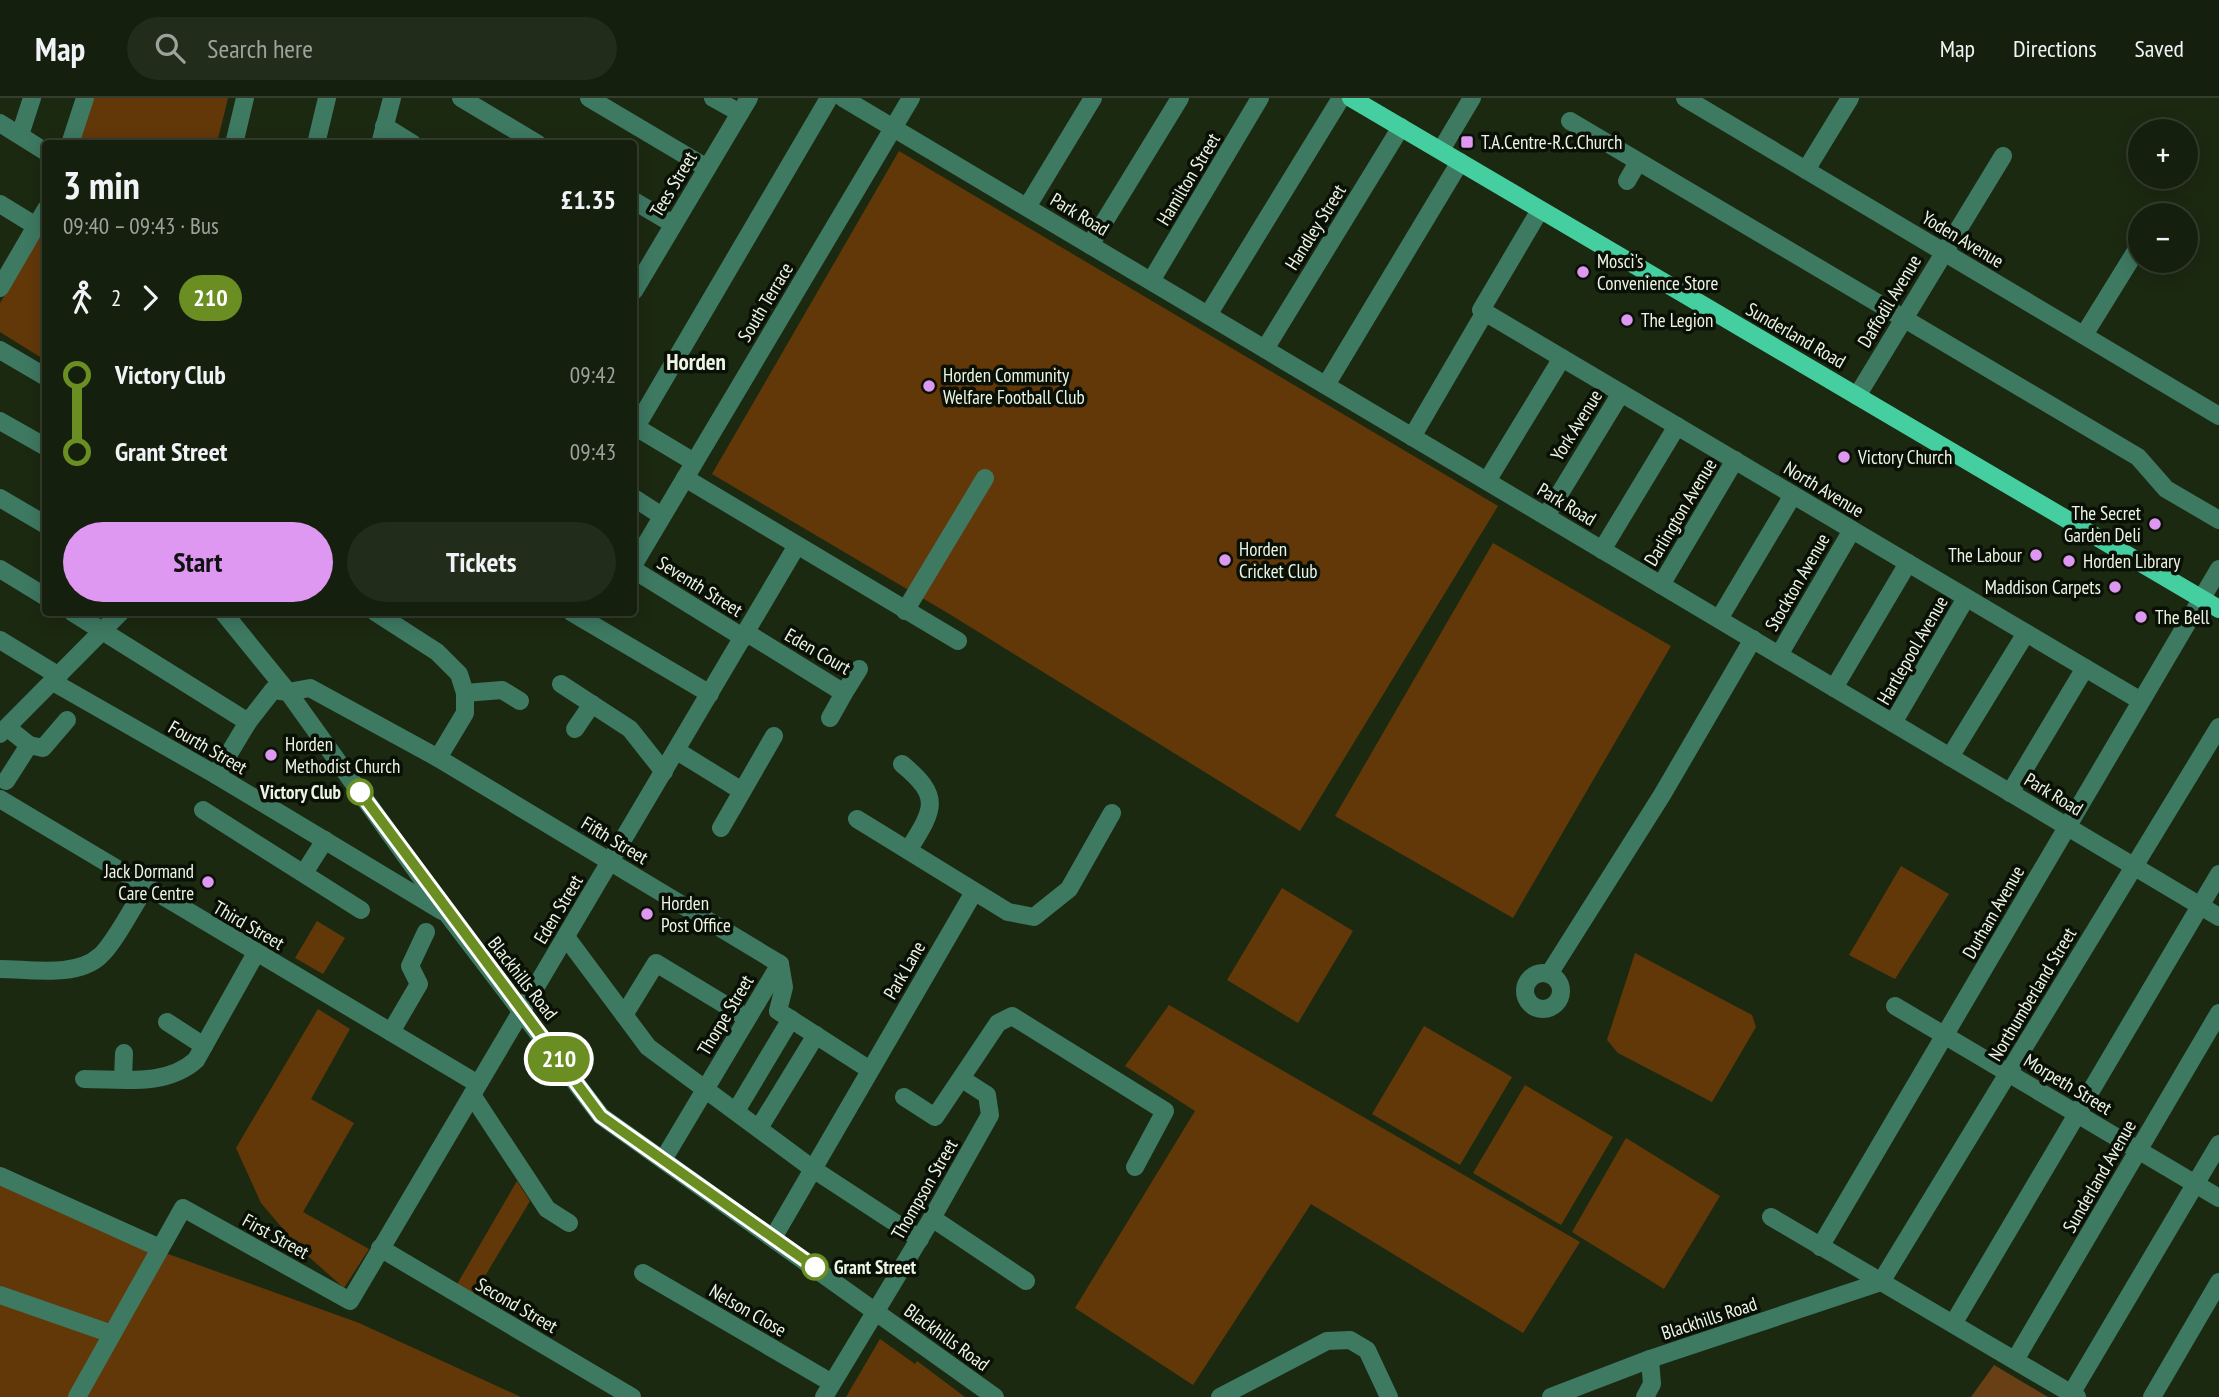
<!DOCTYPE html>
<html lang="en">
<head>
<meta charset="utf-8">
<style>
  :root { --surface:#151f0d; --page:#222c1b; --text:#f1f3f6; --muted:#9da29d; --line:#343d2e; --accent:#de98f2 }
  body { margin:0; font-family:"PT Sans Narrow",sans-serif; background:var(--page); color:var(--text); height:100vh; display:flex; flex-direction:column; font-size:26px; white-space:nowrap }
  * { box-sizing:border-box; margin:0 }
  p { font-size:23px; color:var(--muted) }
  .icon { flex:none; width:38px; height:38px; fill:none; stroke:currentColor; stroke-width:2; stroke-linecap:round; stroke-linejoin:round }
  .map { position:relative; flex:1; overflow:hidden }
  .sheet { position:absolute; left:42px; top:42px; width:595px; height:476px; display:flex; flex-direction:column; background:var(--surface); border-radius:7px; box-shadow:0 4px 18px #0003,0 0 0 2px var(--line) }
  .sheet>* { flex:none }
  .badge { padding:0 14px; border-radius:23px; font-size:24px; line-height:46px }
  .tools { position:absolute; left:2128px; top:21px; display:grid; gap:14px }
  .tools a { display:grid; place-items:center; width:70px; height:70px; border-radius:50%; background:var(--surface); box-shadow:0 4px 18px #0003,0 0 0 2px var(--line); font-size:35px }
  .map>.badge { position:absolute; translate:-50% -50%; box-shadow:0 0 0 4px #fff }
  .legs { display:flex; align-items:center; gap:10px; height:77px; padding:0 21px; font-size:23px }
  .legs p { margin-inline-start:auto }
  .head { display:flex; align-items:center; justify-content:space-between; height:119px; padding:0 21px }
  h1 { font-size:38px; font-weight:600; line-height:52px }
  .action { display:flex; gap:14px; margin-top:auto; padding:14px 21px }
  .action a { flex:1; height:80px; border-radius:42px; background:var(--accent); color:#111; font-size:28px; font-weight:600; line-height:80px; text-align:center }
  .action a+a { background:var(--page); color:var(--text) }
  ul { padding:0 21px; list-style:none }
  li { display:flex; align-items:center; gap:24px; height:77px; font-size:26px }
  li i { display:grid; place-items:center; width:10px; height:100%; margin:0 9px; background:currentColor }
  li i::after { content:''; width:18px; height:18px; margin:-9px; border:5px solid; border-radius:50%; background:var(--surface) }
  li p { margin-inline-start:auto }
  li:first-child i { background:linear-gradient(#0000 50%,currentColor 0) }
  li:last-child i { background:linear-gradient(currentColor 50%,#0000 0) }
  header { display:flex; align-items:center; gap:42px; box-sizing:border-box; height:98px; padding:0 35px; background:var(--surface); border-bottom:2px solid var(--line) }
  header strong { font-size:33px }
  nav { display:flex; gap:38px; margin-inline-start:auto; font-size:24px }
  .search { width:490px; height:63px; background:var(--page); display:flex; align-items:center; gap:18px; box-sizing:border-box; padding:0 24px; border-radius:38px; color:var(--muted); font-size:26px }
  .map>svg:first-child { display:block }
  .green { fill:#623809 }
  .forest { fill:#694016 }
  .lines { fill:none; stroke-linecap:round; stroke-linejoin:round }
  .minor { stroke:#3e7962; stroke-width:18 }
  .major { stroke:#45cea0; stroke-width:18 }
  .line-1-casing { stroke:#fff; stroke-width:16 }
  .line-1 { stroke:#6b8e23; stroke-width:10 }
  .poi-dot { fill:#de98f2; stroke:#0a1006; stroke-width:2.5 }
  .stop-1-dot { fill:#fff; stroke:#6b8e23; stroke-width:3.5 }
  .labels { text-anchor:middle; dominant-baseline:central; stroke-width:7; stroke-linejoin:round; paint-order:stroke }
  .poi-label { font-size:19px; fill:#ecf5e5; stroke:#0a1006; text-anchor:start }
  .street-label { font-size:19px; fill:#ecf5e5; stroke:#0a1006 }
  .stop-label { font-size:19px; font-weight:bold; fill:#ecf5e5; stroke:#0a1006; text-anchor:end }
  .quarter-label { font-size:23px; font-weight:bold; fill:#ecf5e5; stroke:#0a1006 }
</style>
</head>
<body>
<header>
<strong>Map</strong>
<div class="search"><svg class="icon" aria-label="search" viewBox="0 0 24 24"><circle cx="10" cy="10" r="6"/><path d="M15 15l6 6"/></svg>Search here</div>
<nav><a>Map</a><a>Directions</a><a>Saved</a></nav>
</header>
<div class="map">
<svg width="2219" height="1299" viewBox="0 0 2219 1299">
  <rect width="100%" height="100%" fill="#1c2911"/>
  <g class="green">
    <polygon points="88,0 228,0 217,45 74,46"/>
    <polygon points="899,53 1498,408 1300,733 951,517 712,376"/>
    <polygon points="45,128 45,262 0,234 0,205"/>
    <polygon points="1493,445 1671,548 1513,820 1335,718"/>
    <polygon points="1901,768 1949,796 1895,881 1849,857"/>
    <polygon points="1282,790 1353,833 1298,925 1227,882"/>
    <polygon points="317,823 345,840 323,876 295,860"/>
    <polygon points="1635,855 1752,917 1756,929 1712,1004 1618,955 1607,942"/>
    <polygon points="1169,907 1580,1144 1523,1235 1311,1106 1193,1287 1075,1210 1195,1013 1125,968"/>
    <polygon points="318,911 350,931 311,1001 354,1025 303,1114 369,1151 344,1190 300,1151 261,1105 236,1050"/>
    <polygon points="1424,928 1512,979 1460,1067 1372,1016"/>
    <polygon points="1525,987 1613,1039 1561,1127 1473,1075"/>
    <polygon points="1626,1040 1720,1098 1664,1191 1572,1134"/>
    <polygon points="0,1075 135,1144 359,1225 521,1299 0,1299"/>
    <polygon points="517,1083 530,1103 473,1198 456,1188"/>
    <polygon points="880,1241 915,1266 917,1263 965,1299 846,1299"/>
  </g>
  <polygon class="forest" points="1994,1267 2048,1299 1971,1299"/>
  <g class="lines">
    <g class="minor">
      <polyline points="461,0 538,46"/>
      <polyline points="589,0 707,70"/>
      <polyline points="713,0 740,15"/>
      <polyline points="843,0 2219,819"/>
      <polyline points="1685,0 2219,318"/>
      <polyline points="1570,23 2138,359 2166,391 2219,422"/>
      <polyline points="0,25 46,54"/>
      <polyline points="384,28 413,46"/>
      <polyline points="20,37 32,0"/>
      <polyline points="70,46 85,0"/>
      <polyline points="234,46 245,0"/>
      <polyline points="316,46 327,0"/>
      <polyline points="380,46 392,0"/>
      <polyline points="1441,52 1472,0"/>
      <polyline points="1806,72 1850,0"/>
      <polyline points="1627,83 1638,64"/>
      <polyline points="634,103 673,126"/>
      <polyline points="0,106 36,128"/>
      <polyline points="1027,109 1093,0"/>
      <polyline points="1540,112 1481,212 2141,603"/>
      <polyline points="1090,147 1180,0"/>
      <polyline points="1151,183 1260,0"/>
      <polyline points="0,190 46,111"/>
      <polyline points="634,193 749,0"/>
      <polyline points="1208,217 1341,0"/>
      <polyline points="2084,237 2139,148"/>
      <polyline points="1265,251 1401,29"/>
      <polyline points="0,252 46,279"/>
      <polyline points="1326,287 1460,64"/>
      <polyline points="1857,298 2003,58"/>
      <polyline points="0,323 46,349"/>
      <polyline points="634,328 694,364"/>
      <polyline points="636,329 829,0"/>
      <polyline points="1412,339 1485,214"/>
      <polyline points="685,380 958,543"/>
      <polyline points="1487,383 1562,260"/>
      <polyline points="0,400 46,427"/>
      <polyline points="634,400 662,418"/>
      <polyline points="1546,418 1621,295"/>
      <polyline points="1602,452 1677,328"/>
      <polyline points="634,466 911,0"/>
      <polyline points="0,471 46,499"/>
      <polyline points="634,472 744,540"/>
      <polyline points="1661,487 1735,362"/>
      <polyline points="905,513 985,380"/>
      <polyline points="72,514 248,624"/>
      <polyline points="223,514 288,594 448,817 601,1018 995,1299"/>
      <polyline points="375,514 437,554 459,576 465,595 465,615 438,660"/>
      <polyline points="571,514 710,596"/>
      <polyline points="1719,521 1793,397"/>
      <polyline points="747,535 844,595 859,571"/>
      <polyline points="0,542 59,578"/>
      <polyline points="1779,557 1852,432"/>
      <polyline points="53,584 216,677 442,813"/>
      <polyline points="561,586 630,631 664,674"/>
      <polyline points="1834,590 1908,465"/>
      <polyline points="465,595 502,592 520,603"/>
      <polyline points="830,620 844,595"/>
      <polyline points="1893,625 1966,500"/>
      <polyline points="575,631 592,606"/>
      <polyline points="0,636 121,514"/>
      <polyline points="29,647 43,650 67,622"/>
      <polyline points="677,653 742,693"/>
      <polyline points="1950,659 2026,535"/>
      <path d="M902,666C942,699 934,711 909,751"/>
      <polyline points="216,677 248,624 273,592 288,594 310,590 438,660 780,866 784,889 778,913 870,972"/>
      <polyline points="6,683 29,647 8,630"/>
      <polyline points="2010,695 2085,570"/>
      <polyline points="0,701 478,986"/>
      <polyline points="203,712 361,812"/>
      <polyline points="857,721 1008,814 1034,819 1069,791 1112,715"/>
      <polyline points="721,730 774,638"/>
      <polyline points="304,775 325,742"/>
      <polyline points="566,839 648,949 813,1071 920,1141"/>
      <path d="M0,871C30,871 76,880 100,858C114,846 134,807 145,790"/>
      <circle cx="1543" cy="893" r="18"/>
      <polyline points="1549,876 1662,697 1753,541"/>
      <polyline points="1895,908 2219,1100"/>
      <polyline points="624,917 656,865 747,920"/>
      <polyline points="167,924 204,948"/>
      <polyline points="391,934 419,886 410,868 426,834"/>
      <path d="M84,981C122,981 166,989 196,962L256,855"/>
      <polyline points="123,981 124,955"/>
      <polyline points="472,997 547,1111 569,1125"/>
      <polyline points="904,999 935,1019 998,925 1012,918 1165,1013 1135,1069"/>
      <polyline points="736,1013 791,921"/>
      <polyline points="759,1030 816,937"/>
      <polyline points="663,1062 780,866"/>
      <polyline points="0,1078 160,1150"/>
      <polyline points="1771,1119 2077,1299"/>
      <polyline points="932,1120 1026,1183"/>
      <polyline points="773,1140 974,794"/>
      <polyline points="1820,1149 2219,471"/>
      <polyline points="380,1150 632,1299"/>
      <polyline points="643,1175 832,1285"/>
      <polyline points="0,1197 112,1236"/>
      <polyline points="1953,1226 2219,776"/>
      <polyline points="2015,1262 2219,915"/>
      <polyline points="2071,1296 2219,1046"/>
      <polyline points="77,1299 183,1110 350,1203 796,449"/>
      <polyline points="824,1299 932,1120 990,1017 987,997 962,981"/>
      <polyline points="1220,1299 1327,1243 1350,1242 1367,1252 1389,1299"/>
      <polyline points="1551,1299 1650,1261 1881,1184 2219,629"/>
      <polyline points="1645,1299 1652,1286 1650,1261"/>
      <polyline points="2152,1299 2219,1184"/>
    </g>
    <polyline class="major" points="1351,0 2219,511"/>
  </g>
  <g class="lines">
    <g class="line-1-casing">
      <polyline id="line-1" points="360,694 601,1018 815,1169"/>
    </g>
    <use href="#line-1" class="line-1"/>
  </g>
  <g class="poi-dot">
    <rect x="1460" y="37" width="14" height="14" rx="3.5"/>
    <circle cx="1583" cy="174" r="7"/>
    <circle cx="1627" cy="222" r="7"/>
    <circle cx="929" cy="288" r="7"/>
    <circle cx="1844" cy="359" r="7"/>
    <circle cx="2155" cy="426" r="7"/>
    <circle cx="2036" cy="457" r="7"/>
    <circle cx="1225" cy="462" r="7"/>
    <circle cx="2069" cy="463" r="7"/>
    <circle cx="2115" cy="489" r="7"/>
    <circle cx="2141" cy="519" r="7"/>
    <circle cx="271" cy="657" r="7"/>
    <circle cx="208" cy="784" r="7"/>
    <circle cx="647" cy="816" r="7"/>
  </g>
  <g class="stop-1-dot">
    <circle cx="360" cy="694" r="12"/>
    <circle cx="815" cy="1169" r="12"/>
  </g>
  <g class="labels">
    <g class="poi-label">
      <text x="1481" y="44">T.A.Centre-R.C.Church</text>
      <text x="1597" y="163">Mosci's<tspan x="1597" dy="22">Convenience Store</tspan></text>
      <text x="1641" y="222">The Legion</text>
      <text x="943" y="277">Horden Community<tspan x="943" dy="22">Welfare Football Club</tspan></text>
      <text x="1858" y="359">Victory Church</text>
      <text x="2141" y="415" text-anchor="end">The Secret<tspan x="2141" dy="22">Garden Deli</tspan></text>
      <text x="1239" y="451">Horden<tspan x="1239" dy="22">Cricket Club</tspan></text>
      <text x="2022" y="457" text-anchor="end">The Labour</text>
      <text x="2083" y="463">Horden Library</text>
      <text x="2101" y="489" text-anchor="end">Maddison Carpets</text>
      <text x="2155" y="519">The Bell</text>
      <text x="285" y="646">Horden<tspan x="285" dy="22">Methodist Church</tspan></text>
      <text x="194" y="773" text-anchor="end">Jack Dormand<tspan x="194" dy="22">Care Centre</tspan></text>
      <text x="661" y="805">Horden<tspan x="661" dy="22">Post Office</tspan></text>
    </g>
    <g class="street-label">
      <text transform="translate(1188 81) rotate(-59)">Hamilton Street</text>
      <text transform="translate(673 86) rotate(-59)">Tees Street</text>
      <text transform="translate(1080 116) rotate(31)">Park Road</text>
      <text transform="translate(1315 129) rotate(-58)">Handley Street</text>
      <text transform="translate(1963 141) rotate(31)">Yoden Avenue</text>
      <text transform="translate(1889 203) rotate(-59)">Daffodil Avenue</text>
      <text transform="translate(765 204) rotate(-59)">South Terrace</text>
      <text transform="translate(1796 237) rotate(30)">Sunderland Road</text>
      <text transform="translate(1576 327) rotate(-58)">York Avenue</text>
      <text transform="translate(1824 391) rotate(31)">North Avenue</text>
      <text transform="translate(1567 406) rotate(31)">Park Road</text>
      <text transform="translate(1680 414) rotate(-59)">Darlington Avenue</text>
      <text transform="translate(1797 484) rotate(-60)">Stockton Avenue</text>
      <text transform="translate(700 488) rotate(32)">Seventh Street</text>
      <text transform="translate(1912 552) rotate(-60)">Hartlepool Avenue</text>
      <text transform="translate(818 553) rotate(30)">Eden Court</text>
      <text transform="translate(208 649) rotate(30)">Fourth Street</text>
      <text transform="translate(2054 696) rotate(31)">Park Road</text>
      <text transform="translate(615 742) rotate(31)">Fifth Street</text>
      <text transform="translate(558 811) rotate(-59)">Eden Street</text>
      <text transform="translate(1993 814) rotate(-60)">Durham Avenue</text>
      <text transform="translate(249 827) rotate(30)">Third Street</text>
      <text transform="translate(904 872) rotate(-60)">Park Lane</text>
      <text transform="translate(523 880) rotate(52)">Blackhills Road</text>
      <text transform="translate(2032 896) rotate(-59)">Northumberland Street</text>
      <text transform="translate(725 917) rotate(-59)">Thorpe Street</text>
      <text transform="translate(2068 986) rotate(31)">Morpeth Street</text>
      <text transform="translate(2099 1078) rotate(-60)">Sunderland Avenue</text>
      <text transform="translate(924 1091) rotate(-60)">Thompson Street</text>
      <text transform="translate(276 1138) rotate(29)">First Street</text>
      <text transform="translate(517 1207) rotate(30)">Second Street</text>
      <text transform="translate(748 1212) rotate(30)">Nelson Close</text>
      <text transform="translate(1709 1220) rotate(-18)">Blackhills Road</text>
      <text transform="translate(947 1239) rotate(36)">Blackhills Road</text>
    </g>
    <g class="stop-label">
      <text x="341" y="694">Victory Club</text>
      <text x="834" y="1169" text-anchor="start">Grant Street</text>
    </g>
    <g class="quarter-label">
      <text x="696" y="263">Horden</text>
    </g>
  </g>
</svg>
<div class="tools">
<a>+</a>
<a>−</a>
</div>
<b class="badge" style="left:559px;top:961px;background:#6b8e23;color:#fff">210</b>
<section class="sheet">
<div class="head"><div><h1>3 min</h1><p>09:40 – 09:43 · Bus</p></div><b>£1.35</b></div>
<div class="legs"><svg class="icon" aria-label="walk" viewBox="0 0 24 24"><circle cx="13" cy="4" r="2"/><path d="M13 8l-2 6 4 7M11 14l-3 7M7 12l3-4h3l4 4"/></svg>2<svg class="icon" aria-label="forward" viewBox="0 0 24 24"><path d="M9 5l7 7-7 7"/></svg><b class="badge" style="background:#6b8e23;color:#fff">210</b></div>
<ul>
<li><i style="color:#6b8e23"></i><b>Victory Club</b><p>09:42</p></li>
<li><i style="color:#6b8e23"></i><b>Grant Street</b><p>09:43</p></li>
</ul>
<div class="action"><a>Start</a><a>Tickets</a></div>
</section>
</div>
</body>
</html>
